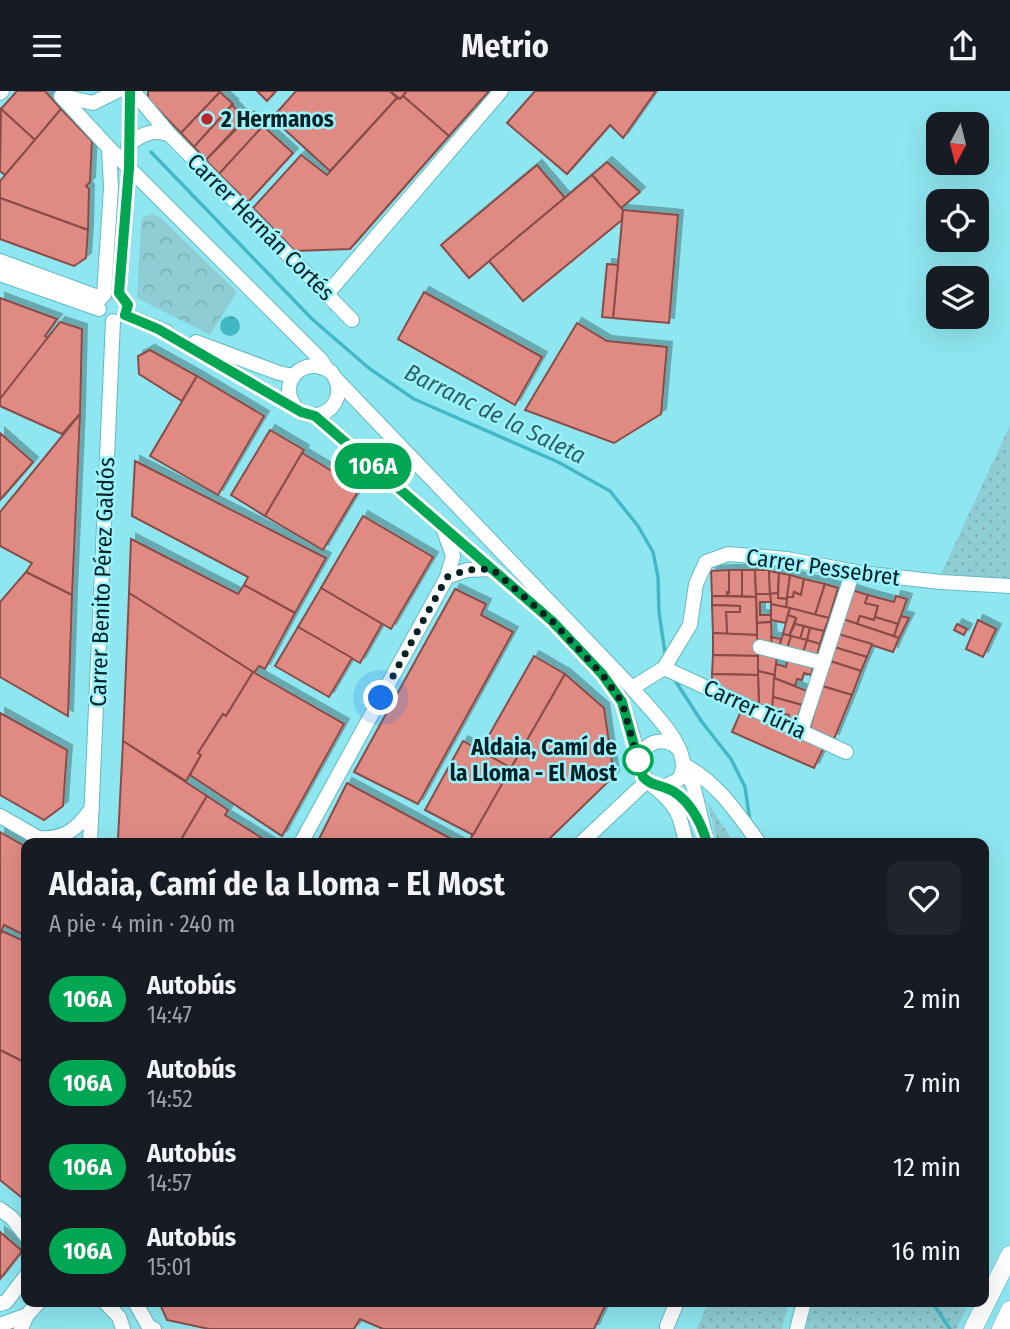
<!DOCTYPE html>
<html lang="es">
<head>
<meta charset="utf-8">
<style>
  :root { --surface:#171b24; --page:#20242c; --text:#f1f3f6; --muted:#9ea1a6 }
  body { margin:0; font-family:"Fira Sans Condensed",sans-serif; background:var(--page); color:var(--text); height:100vh; display:flex; flex-direction:column; font-size:26px; white-space:nowrap }
  * { box-sizing:border-box; margin:0 }
  p { font-size:23px; color:var(--muted) }
  .icon { flex:none; width:38px; height:38px; fill:none; stroke:currentColor; stroke-width:2; stroke-linecap:round; stroke-linejoin:round }
  .map { position:relative; flex:1; overflow:hidden }
  .panel { position:absolute; left:21px; top:747px; width:968px; height:469px; display:flex; flex-direction:column; background:var(--surface); border-radius:14px; box-shadow:0 7px 28px #0002 }
  .panel>* { flex:none }
  .badge { padding:0 14px; border-radius:23px; font-size:24px; line-height:46px }
  .needle { width:46px; rotate:187deg }
  .tools { position:absolute; left:926px; top:21px; display:grid; gap:14px }
  .tools a { display:grid; place-items:center; width:63px; height:63px; border-radius:14px; background:var(--surface); box-shadow:0 7px 28px #0002; font-size:35px }
  .you { position:absolute; width:35px; height:35px; margin:-18px; border:5px solid #fff; border-radius:50%; background:#1a73e8; box-shadow:0 0 0 10px #1a73e833 }
  .map>.badge { position:absolute; translate:-50% -50%; box-shadow:0 0 0 4px #fff }
  .round { display:grid; place-items:center; flex:none; width:74px; height:74px; border-radius:14px; background:var(--page) }
  .headline { display:flex; align-items:center; justify-content:space-between; height:119px; padding:0 28px }
  h1 { font-size:33px; font-weight:700; line-height:52px }
  ul { padding:0; list-style:none }
  li { display:flex; align-items:center; gap:21px; height:84px; padding:0 28px }
  li div { flex:1 }
  li b { display:block; font-size:26px }
  li em { font-style:normal }
  li .badge { min-width:77px; font-weight:700; text-align:center }
  header { display:flex; justify-content:space-between; align-items:center; height:91px; padding:0 28px; background:var(--surface); font-size:32px; font-weight:700 }
  .map>svg:first-child { display:block }
  .grass { fill:url(#grass-dots) }
  .park { fill:url(#park-crowns) }
  .water { fill:url(#water-ripples) }
  .lines { fill:none; stroke-linecap:round; stroke-linejoin:round }
  .stream { stroke:#43b8c5; stroke-width:3.5 }
  .building { fill:#df8b84; stroke:#8a4c47; stroke-width:2; filter:url(#shadow) }
  .minor-casing { stroke:#62bac3; stroke-width:16 }
  .major-casing { stroke:#62bac3; stroke-width:19 }
  .minor { stroke:#fff; stroke-width:14 }
  .major { stroke:#fff; stroke-width:18 }
  .line-casing { stroke:#fff; stroke-width:16 }
  .line { stroke:#00a651; stroke-width:10 }
  .walk { stroke:#052124; stroke-width:7; stroke-dasharray:0 12.6 }
  .poi-dot { fill:#b7262b; stroke:#9bf3fd; stroke-width:2.5 }
  .stop-dot { fill:#fff; stroke:#00a651; stroke-width:3.5 }
  .labels { text-anchor:middle; dominant-baseline:central; stroke-width:5; stroke-linejoin:round; paint-order:stroke }
  .poi-label { font-size:23px; font-weight:bold; fill:#052124; stroke:#9bf3fd; text-anchor:start }
  .street-label { font-size:23px; fill:#052124; stroke:#9bf3fd }
  .stop-label { font-size:23px; font-weight:bold; fill:#052124; stroke:#9bf3fd; text-anchor:end }
  .water-label { font-size:24px; font-style:italic; fill:#2f6065; stroke:#9bf3fd }
</style>
</head>
<body>
<header><svg class="icon" aria-label="menu" viewBox="0 0 24 24"><path d="M4 6h16M4 12h16M4 18h16"/></svg>Metrio<svg class="icon" aria-label="share" viewBox="0 0 24 24"><path d="M12 15V3M7 8l5-5 5 5M5 13v7h14v-7"/></svg></header>
<div class="map">
<svg width="1010" height="1238" viewBox="0 0 1010 1238">
  <defs>
    <pattern id="grass-dots" width="8" height="8" patternUnits="userSpaceOnUse" patternTransform="scale(1.75)"><rect width="8" height="8" fill="#8fcdd4"/><path d="M2 2h.1M6 6h.1" fill="none" stroke="#7ab0b6" stroke-width="1.8" stroke-linecap="round"/></pattern>
    <pattern id="park-crowns" width="20" height="18" patternUnits="userSpaceOnUse" patternTransform="scale(1.75)"><rect width="20" height="18" fill="#8fcdd4"/><path d="M2 6a3 3 0 1 1 6 0M12 15a3 3 0 1 1 6 0" fill="none" stroke="#7ab0b6"/></pattern>
    <pattern id="water-ripples" width="26" height="14" patternUnits="userSpaceOnUse" patternTransform="scale(1.75)"><rect width="26" height="14" fill="#43b8c5"/><path d="M2 4q2-2 4 0t4 0M15 11q2-2 4 0t4 0" fill="none" stroke="#3695a0"/></pattern>
    <filter id="shadow"><feDropShadow dx="5" dy="-5" stdDeviation="0" flood-color="#0004"/></filter>
  </defs>
  <rect width="100%" height="100%" fill="#8ee6f0"/>
  <g class="grass">
    <polygon points="1010,334 1010,489 949,488 942,481"/>
    <polygon points="707,710 734,752 718,752"/>
    <polygon points="708,1211 789,1211 782,1238 697,1238"/>
    <polygon points="813,1211 961,1211 966,1219 956,1238 806,1238"/>
  </g>
  <polygon class="park" points="153,123 161,127 237,201 210,244 137,207 141,134 143,126"/>
  <circle class="water" cx="230" cy="235" r="10"/>
  <g class="lines">
    <g class="stream">
      <polyline points="151,61 312,228 370,278 414,308 558,371 610,400 638,435 653,461 658,486 659,521 665,562"/>
      <polyline points="674,588 702,631 731,668 745,696 750,730"/>
      <polyline points="932,1211 950,1238"/>
    </g>
  </g>
  <g class="building">
    <polygon points="17,0 45,0 61,18 35,49 1,18"/>
    <polygon points="148,0 219,0 220,1 181,42 148,8"/>
    <polygon points="257,0 276,0 267,10"/>
    <polygon points="296,0 390,0 397,7 330,80 272,27"/>
    <polygon points="390,0 407,0 400,8"/>
    <polygon points="407,0 489,0 449,45 403,5"/>
    <polygon points="535,0 656,0 623,47 610,34 567,83 507,32"/>
    <polygon points="220,1 233,13 194,56 181,42"/>
    <polygon points="403,5 449,45 350,158 295,160 253,117 301,64 327,84 397,7 400,8"/>
    <polygon points="232,14 245,27 206,69 194,56"/>
    <polygon points="1,18 35,49 5,84 0,80"/>
    <polygon points="61,18 92,50 90,91 86,95 89,98 88,139 0,107 0,90"/>
    <polygon points="249,25 263,35 219,83 206,69"/>
    <polygon points="263,35 293,62 248,111 219,83"/>
    <polygon points="607,71 640,101 621,117 592,84"/>
    <polygon points="537,74 565,107 469,187 441,154"/>
    <polygon points="592,84 623,119 622,129 523,210 489,170"/>
    <polygon points="0,107 88,139 86,167 74,175 0,148"/>
    <polygon points="623,119 678,124 669,232 613,227"/>
    <polygon points="607,173 618,174 613,227 602,226"/>
    <polygon points="424,201 542,266 515,314 398,248"/>
    <polygon points="0,207 57,228 45,245 48,247 0,308"/>
    <polygon points="60,231 82,238 80,323 62,343 0,315 0,308"/>
    <polygon points="577,232 607,250 667,256 661,323 614,352 525,319"/>
    <polygon points="150,259 197,285 182,310 139,283 138,265"/>
    <polygon points="197,285 264,325 218,404 150,365"/>
    <polygon points="80,323 72,504 26,481 32,472 0,455 0,421"/>
    <polygon points="270,339 304,359 265,425 231,404"/>
    <polygon points="0,342 33,371 0,409"/>
    <polygon points="302,362 360,397 323,459 265,425"/>
    <polygon points="135,370 326,467 295,522 244,494 248,486 132,425"/>
    <polygon points="363,425 433,466 391,538 321,497"/>
    <polygon points="131,448 238,503 244,494 295,522 265,578 259,575 254,582 253,581 129,502"/>
    <polygon points="729,479 742,479 742,505 727,505 727,501 729,502"/>
    <polygon points="729,479 729,502 727,501 727,505 712,505 711,480"/>
    <polygon points="742,479 755,479 756,506 742,505"/>
    <polygon points="755,479 769,479 770,503 756,503"/>
    <polygon points="769,480 779,482 778,502 770,503"/>
    <polygon points="26,481 72,504 68,625 0,586 0,511"/>
    <polygon points="779,482 790,484 787,508 778,507"/>
    <polygon points="790,484 804,488 801,504 794,501 793,506 787,506"/>
    <polygon points="804,488 825,493 815,524 786,517 787,506 793,506 794,501 801,504"/>
    <polygon points="825,493 838,497 829,527 815,524"/>
    <polygon points="321,497 382,533 360,572 298,536"/>
    <polygon points="455,498 486,513 481,524 513,541 418,713 354,681"/>
    <polygon points="852,499 868,504 865,512 878,515 874,529 860,525 857,533 843,528"/>
    <polygon points="129,502 253,581 226,625 223,623 198,662 201,664 186,690 123,650"/>
    <polygon points="778,502 778,507 787,508 786,517 771,513 770,503"/>
    <polygon points="756,503 770,503 771,511 760,511 760,524 771,524 771,531 757,532"/>
    <polygon points="868,504 894,511 896,505 907,508 898,533 875,526 878,515 865,512"/>
    <polygon points="712,505 756,506 757,544 727,543 726,521 740,521 740,515 712,514"/>
    <polygon points="771,513 790,517 786,532 771,529"/>
    <polygon points="712,514 740,515 740,521 726,521 727,543 713,542"/>
    <polygon points="790,517 829,527 824,540 795,533 796,527 788,524"/>
    <polygon points="788,524 796,527 789,545 783,543"/>
    <polygon points="860,525 874,529 875,526 898,533 894,545 857,533"/>
    <polygon points="901,525 909,527 899,547 894,545"/>
    <polygon points="843,528 899,547 893,561 838,543"/>
    <polygon points="978,529 996,538 983,566 966,558"/>
    <polygon points="771,531 772,554 757,551 757,532"/>
    <polygon points="795,533 804,535 800,548 789,545"/>
    <polygon points="957,533 967,538 964,544 954,539"/>
    <polygon points="804,535 810,537 807,549 800,548"/>
    <polygon points="298,536 352,567 329,606 275,575"/>
    <polygon points="810,537 824,540 820,553 807,549"/>
    <polygon points="713,542 757,544 758,565 713,564"/>
    <polygon points="783,543 791,545 787,558 779,556"/>
    <polygon points="838,543 872,553 867,566 834,556"/>
    <polygon points="791,545 807,549 803,562 787,558"/>
    <polygon points="771,546 781,548 779,556 772,554"/>
    <polygon points="807,549 820,553 817,565 803,562"/>
    <polygon points="834,556 867,566 861,580 830,570"/>
    <polygon points="758,559 777,563 775,584 758,580"/>
    <polygon points="713,564 758,565 758,584 712,583"/>
    <polygon points="534,565 565,583 511,677 480,660"/>
    <polygon points="788,566 814,573 811,584 804,582 802,589 797,588 795,595 774,587 776,573 786,576"/>
    <polygon points="830,570 861,580 852,604 822,595"/>
    <polygon points="758,580 775,584 772,622 759,617"/>
    <polygon points="253,581 344,633 282,745 190,684 201,664 198,662 223,623 226,625"/>
    <polygon points="565,583 604,617 614,685 545,752 468,752"/>
    <polygon points="712,583 758,584 759,617 712,593"/>
    <polygon points="774,587 807,600 803,614 773,606"/>
    <polygon points="822,595 852,604 834,648 810,637"/>
    <polygon points="773,606 802,614 796,631 788,628 789,624 772,620"/>
    <polygon points="741,620 824,656 814,677 732,641"/>
    <polygon points="0,622 67,659 63,715 44,729 0,704"/>
    <polygon points="123,650 207,705 179,752 120,752 118,748"/>
    <polygon points="463,650 511,677 473,744 425,719"/>
    <polygon points="347,692 459,752 317,752"/>
    <polygon points="207,705 228,719 225,724 270,752 179,752"/>
    <polygon points="0,741 26,756 26,845 4,834 0,844"/>
    <polygon points="2,840 26,851 26,972 0,959 0,844"/>
    <polygon points="0,959 26,972 26,1110 0,1089"/>
    <polygon points="0,1141 22,1160 0,1188"/>
    <polygon points="159,1211 607,1211 594,1238 383,1238 360,1228 354,1238 209,1238 167,1229"/>
  </g>
  <g class="lines">
    <g class="minor-casing">
      <g id="minor">
        <polyline points="133,0 170,44 352,229"/>
        <polyline points="0,2 2,0"/>
        <polyline points="61,5 109,57 321,269 327,278"/>
        <polyline points="62,5 93,12 117,0"/>
        <path d="M128,54C142,43 153,37 170,44"/>
        <polyline points="0,170 101,207"/>
        <polyline points="0,183 99,218"/>
        <polyline points="119,203 129,77 130,0"/>
        <polyline points="327,203 501,0"/>
        <polyline points="104,204 111,96 109,57"/>
        <polyline points="125,224 167,241"/>
        <path d="M158,238L301,321C328,334 350,303 331,281C303,262 275,293 297,318"/>
        <polyline points="196,251 279,282 293,285"/>
        <path d="M315,325L552,530L602,583L622,611L633,646L640,680L651,693L663,696L678,689C699,662 648,617 632,597L337,289"/>
        <polyline points="447,486 467,479 492,478"/>
        <polyline points="760,556 823,572"/>
        <polyline points="664,577 846,661"/>
        <polyline points="632,597 664,577 690,534 696,493 706,471 728,463 787,468 861,482 941,491 1010,495"/>
        <polyline points="801,640 853,480"/>
        <path d="M639,672C642,651 662,644 678,657"/>
        <path d="M684,674C718,692 737,722 759,752"/>
        <polyline points="684,679 693,694 707,752"/>
        <path d="M652,694C676,713 680,722 686,752"/>
        <polyline points="667,698 681,706 699,730"/>
        <polyline points="0,725 47,752"/>
        <path d="M38,747C65,749 77,738 92,717"/>
        <polyline points="90,752 113,230"/>
        <polyline points="301,752 447,486 453,465 443,437"/>
        <polyline points="581,752 647,690"/>
        <polyline points="0,1118 12,1127 26,1145"/>
        <polyline points="105,1211 119,1226 123,1238"/>
        <polyline points="135,1211 149,1236 154,1238"/>
        <polyline points="0,1213 6,1211 26,1185"/>
        <polyline points="0,1234 27,1224"/>
        <polyline points="667,1235 677,1211"/>
        <polyline points="21,1238 27,1224 39,1211"/>
        <polyline points="797,1238 804,1211"/>
      </g>
    </g>
    <g class="major-casing">
      <g id="major">
        <polyline points="973,1238 1010,1164"/>
        <polyline points="1001,1238 1010,1219"/>
      </g>
    </g>
    <use href="#minor" class="minor"/>
    <use href="#major" class="major"/>
  </g>
  <g class="lines">
    <g class="line-casing">
      <path id="line" d="M130,0L129,77L119,202L128,214L125,224L158,238L301,321L315,325L552,530L602,583L622,611L643,686C650,693 654,693 663,696C687,703 701,730 707,752"/>
    </g>
    <use href="#line" class="line"/>
    <polyline class="walk" points="381,607 447,486 467,479 492,478 552,530 602,583 622,611 639,673 639,666 638,669"/>
  </g>
  <circle class="poi-dot" cx="207" cy="28" r="7"/>
  <circle class="stop-dot" cx="638" cy="669" r="14"/>
  <g class="labels">
    <g class="poi-label">
      <text x="221" y="28">2 Hermanos</text>
    </g>
    <g class="street-label">
      <text transform="translate(261 136) rotate(45)">Carrer Hernán Cortés</text>
      <text transform="translate(823 476) rotate(8)">Carrer Pessebret</text>
      <text transform="translate(102 491) rotate(-88)">Carrer Benito Pérez Galdós</text>
      <text transform="translate(755 618) rotate(25)">Carrer Túria</text>
    </g>
    <g class="stop-label">
      <text x="617" y="656">Aldaia, Camí de<tspan x="617" dy="26">la Lloma - El Most</tspan></text>
    </g>
    <g class="water-label">
      <text transform="translate(495 323) rotate(26)">Barranc de la Saleta</text>
    </g>
  </g>
</svg>
<div class="tools">
<a><svg class="needle" viewBox="-14 -14 28 28"><path d="M0-13l5 13h-10z" fill="#e53935"/><path d="M0 13l5-13h-10z" fill="#9ea1a6"/></svg></a>
<a><svg class="icon" aria-label="locate" viewBox="0 0 24 24"><circle cx="12" cy="12" r="6"/><path d="M12 2v4M12 18v4M2 12h4M18 12h4"/></svg></a>
<a><svg class="icon" aria-label="layers" viewBox="0 0 24 24"><path d="M12 4l9 5-9 5-9-5zM3 14l9 5 9-5"/></svg></a>
</div>
<div class="you" style="left:381px;top:607px"></div>
<b class="badge" style="left:373px;top:375px;background:#00a651;color:#fff">106A</b>
<section class="panel">
<div class="headline"><div><h1>Aldaia, Camí de la Lloma - El Most</h1><p>A pie · 4 min · 240 m</p></div><a class="round"><svg class="icon" aria-label="heart" viewBox="0 0 24 24"><path d="M12 20l-8-8c-3-5 5-10 8-4 3-6 11-1 8 4z"/></svg></a></div>
<ul>
<li><span class="badge" style="background:#00a651;color:#fff">106A</span><div><b>Autobús</b><p>14:47</p></div><em>2 min</em></li>
<li><span class="badge" style="background:#00a651;color:#fff">106A</span><div><b>Autobús</b><p>14:52</p></div><em>7 min</em></li>
<li><span class="badge" style="background:#00a651;color:#fff">106A</span><div><b>Autobús</b><p>14:57</p></div><em>12 min</em></li>
<li><span class="badge" style="background:#00a651;color:#fff">106A</span><div><b>Autobús</b><p>15:01</p></div><em>16 min</em></li>
</ul>
</section>
</div>
</body>
</html>
